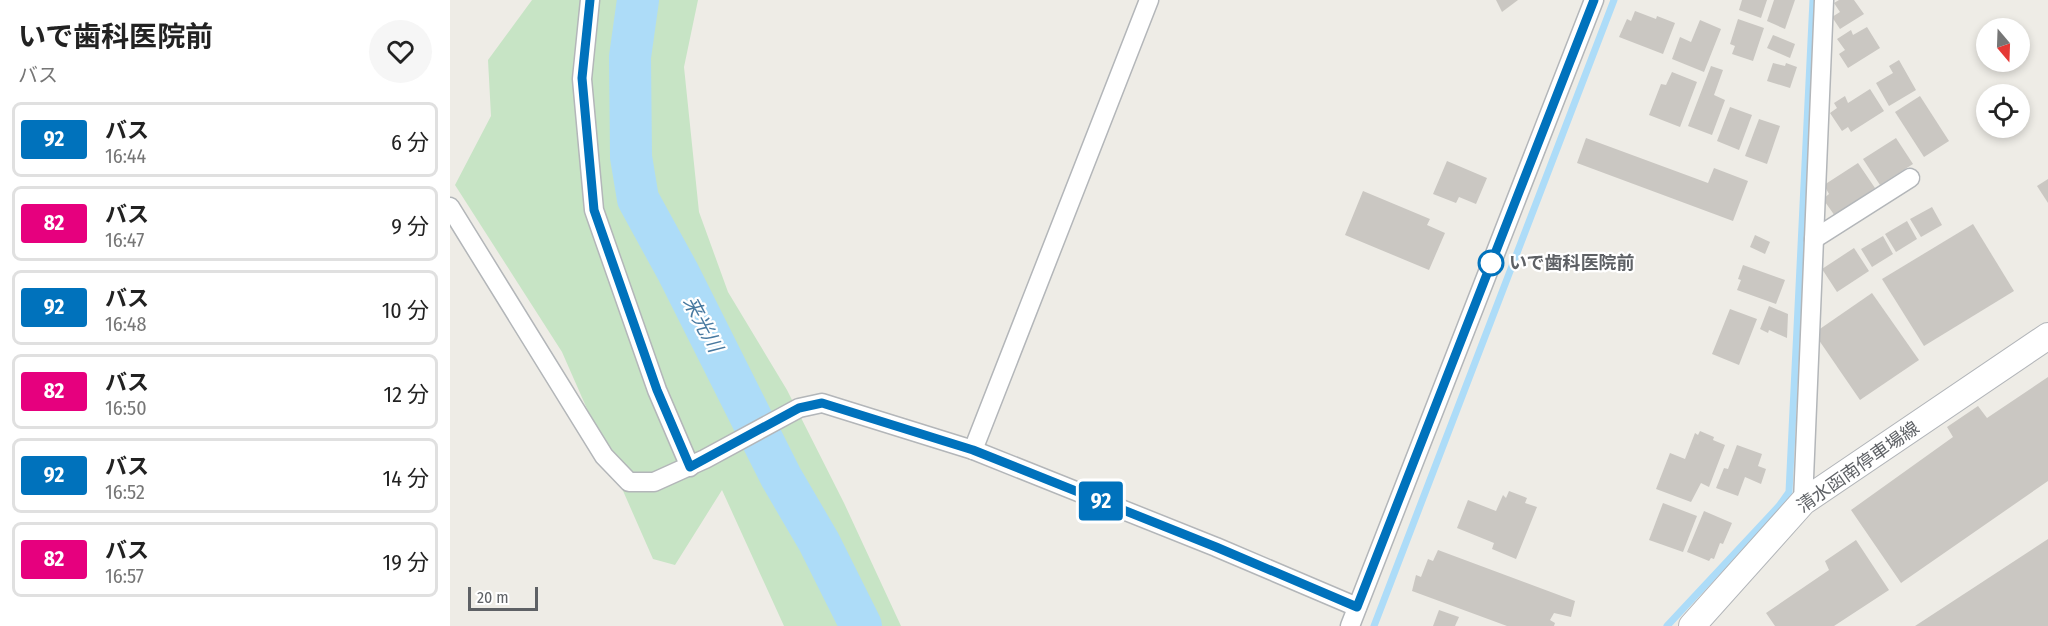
<!DOCTYPE html>
<html lang="ja">
<head>
<meta charset="utf-8">
<style>
  :root { --surface:#fff; --page:#f6f6f6; --text:#222; --muted:#767676; --line:#e0e0e0 }
  body { margin:0; font-family:"Fira Sans Condensed","Noto Sans JP",sans-serif; background:var(--page); color:var(--text); height:100vh; display:flex; flex-direction:column; font-size:22px; white-space:nowrap }
  * { box-sizing:border-box; margin:0 }
  p { font-size:20px; color:var(--muted) }
  .icon { flex:none; width:33px; height:33px; fill:none; stroke:currentColor; stroke-width:2; stroke-linecap:round; stroke-linejoin:round }
  .map { position:relative; flex:1; overflow:hidden }
  .sheet { display:flex; flex-direction:column; background:var(--surface); width:450px }
  .sheet>* { flex:none }
  .badge { padding:0 12px; border-radius:4px; font-size:21px; line-height:39px }
  .needle { width:39px; rotate:161deg }
  .controls { position:absolute; left:1526px; top:18px; display:grid; gap:12px }
  .controls a { display:grid; place-items:center; width:54px; height:54px; border-radius:50%; background:var(--surface); box-shadow:0 3px 9px #0003; font-size:30px }
  .scale { position:absolute; left:18px; bottom:15px; width:70px; box-sizing:border-box; padding-left:6px; border:3px solid #5e6165; border-top:0; font-size:16px; line-height:21px; white-space:nowrap; color:#5e6165; -webkit-text-stroke:4px #fff; paint-order:stroke }
  .map>.badge { position:absolute; translate:-50% -50%; box-shadow:0 0 0 3px #fff }
  .round { display:grid; place-items:center; flex:none; width:63px; height:63px; border-radius:32px; background:var(--page) }
  .head { display:flex; align-items:center; justify-content:space-between; height:102px; padding:0 18px }
  h1 { font-size:28px; font-weight:700; line-height:45px }
  ul { padding:0; list-style:none }
  li { display:flex; align-items:center; gap:18px; height:75px; margin:0 12px 9px; padding:0 6px; border:3px solid var(--line); border-radius:9px }
  li div { flex:1 }
  li b { display:block; font-size:22px }
  li em { font-style:normal }
  li .badge { min-width:66px; font-weight:700; text-align:center }
  main { display:flex; flex:1; min-height:0 }
  .map>svg:first-child { display:block }
  .green { fill:#c7e4c5 }
  .lines { fill:none; stroke-linecap:round; stroke-linejoin:round }
  .stream { stroke:#addcf8; stroke-width:7 }
  .river { stroke:#addcf8; stroke-width:42 }
  .building { fill:#cac7c2 }
  .street-casing { stroke:#b3b6b9; stroke-width:21 }
  .secondary-casing { stroke:#b2b5b9; stroke-width:28 }
  .street { stroke:#fff; stroke-width:18 }
  .secondary { stroke:#fff; stroke-width:26 }
  .line-casing { stroke:#fff; stroke-width:14 }
  .line { stroke:#0072bc; stroke-width:9 }
  .stop-dot { fill:#fff; stroke:#0072bc; stroke-width:3 }
  .labels { text-anchor:middle; dominant-baseline:central; stroke-width:4.5; stroke-linejoin:round; paint-order:stroke }
  .stop-label { font-size:18px; font-weight:bold; fill:#5e6165; stroke:#fff; text-anchor:start }
  .street-label { font-size:18px; fill:#5e6165; stroke:#fff }
  .water-label { font-size:20px; font-style:italic; fill:#4779a0; stroke:#fff }
</style>
</head>
<body>
<main>
<section class="sheet">
<div class="head"><div><h1>いで歯科医院前</h1><p>バス</p></div><a class="round"><svg class="icon" aria-label="heart" viewBox="0 0 24 24"><path d="M12 20l-8-8c-3-5 5-10 8-4 3-6 11-1 8 4z"/></svg></a></div>
<ul>
<li><span class="badge" style="background:#0072bc;color:#fff">92</span><div><b>バス</b><p>16:44</p></div><em>6 分</em></li>
<li><span class="badge" style="background:#e6007e;color:#fff">82</span><div><b>バス</b><p>16:47</p></div><em>9 分</em></li>
<li><span class="badge" style="background:#0072bc;color:#fff">92</span><div><b>バス</b><p>16:48</p></div><em>10 分</em></li>
<li><span class="badge" style="background:#e6007e;color:#fff">82</span><div><b>バス</b><p>16:50</p></div><em>12 分</em></li>
<li><span class="badge" style="background:#0072bc;color:#fff">92</span><div><b>バス</b><p>16:52</p></div><em>14 分</em></li>
<li><span class="badge" style="background:#e6007e;color:#fff">82</span><div><b>バス</b><p>16:57</p></div><em>19 分</em></li>
</ul>
</section>
<div class="map">
<svg width="1598" height="626" viewBox="0 0 1598 626">
  <rect width="100%" height="100%" fill="#eeece6"/>
  <polygon class="green" points="82,0 248,0 234,67 249,212 278,292 337,390 394,503 451,626 334,626 272,490 225,565 203,559 112,352 5,185 41,116 38,60"/>
  <g class="lines">
    <g class="stream">
      <polyline points="924,626 1164,0"/>
      <polyline points="1217,626 1329,506 1339,492 1363,0"/>
    </g>
    <polyline class="river" points="188,0 180,57 181,157 188,199 228,272 331,477 369,542 411,626"/>
  </g>
  <g class="building">
    <polygon points="1046,0 1068,0 1052,12"/>
    <polygon points="1292,0 1317,0 1311,18 1289,10"/>
    <polygon points="1324,0 1345,0 1335,29 1317,21"/>
    <polygon points="1389,0 1404,0 1414,14 1390,29 1382,17 1390,12 1384,3"/>
    <polygon points="1185,11 1206,19 1207,16 1225,23 1213,54 1169,37 1177,19 1181,21"/>
    <polygon points="1288,19 1314,28 1303,61 1282,54 1285,46 1280,44"/>
    <polygon points="1250,20 1271,29 1254,72 1222,59 1230,37 1241,42"/>
    <polygon points="1417,27 1430,48 1398,68 1389,54 1395,50 1387,39 1401,30 1403,35"/>
    <polygon points="1323,35 1345,44 1340,58 1317,48"/>
    <polygon points="1449,60 1466,90 1439,106 1426,83 1443,73 1439,66"/>
    <polygon points="1323,63 1335,66 1336,63 1347,67 1340,88 1317,81"/>
    <polygon points="1261,66 1273,70 1264,95 1275,100 1262,135 1238,126"/>
    <polygon points="1222,72 1247,82 1230,127 1199,115 1211,84 1216,85"/>
    <polygon points="1420,89 1434,111 1401,132 1398,127 1392,131 1380,113 1387,108 1384,103 1395,96 1398,103"/>
    <polygon points="1470,96 1499,141 1474,157 1445,112"/>
    <polygon points="1280,107 1302,115 1289,150 1267,141"/>
    <polygon points="1309,119 1330,126 1317,164 1295,156"/>
    <polygon points="1136,138 1258,183 1264,168 1298,181 1283,221 1127,163"/>
    <polygon points="1446,138 1463,164 1430,185 1413,159"/>
    <polygon points="997,161 1037,178 1026,204 1009,197 1006,203 983,194"/>
    <polygon points="1408,163 1425,188 1385,216 1373,199 1379,194 1374,185"/>
    <polygon points="1598,179 1598,203 1587,186"/>
    <polygon points="913,191 980,219 977,225 995,233 979,270 895,235"/>
    <polygon points="1482,207 1492,225 1471,237 1460,219"/>
    <polygon points="1457,221 1467,239 1446,252 1435,234"/>
    <polygon points="1523,224 1564,291 1474,346 1432,279"/>
    <polygon points="1305,235 1320,242 1315,254 1300,247"/>
    <polygon points="1433,236 1443,254 1422,267 1411,249"/>
    <polygon points="1404,248 1419,271 1387,292 1372,269"/>
    <polygon points="1293,265 1335,280 1326,304 1287,290 1291,280 1288,279"/>
    <polygon points="1422,293 1469,360 1410,400 1364,333"/>
    <polygon points="1319,306 1338,314 1337,338 1319,330 1318,333 1310,329"/>
    <polygon points="1280,309 1307,319 1289,365 1262,354"/>
    <polygon points="1598,377 1598,481 1451,583 1401,510 1503,437 1497,427 1528,406 1537,418"/>
    <polygon points="1250,431 1264,437 1263,440 1275,445 1259,487 1251,483 1241,502 1206,489 1220,453 1235,459 1245,433 1248,435"/>
    <polygon points="1287,445 1312,454 1308,466 1316,469 1311,484 1295,477 1288,496 1266,488 1274,468 1278,469"/>
    <polygon points="1059,491 1077,498 1075,503 1087,507 1066,559 1042,549 1044,543 1007,528 1018,500 1046,511 1053,495 1056,498"/>
    <polygon points="1213,503 1247,516 1233,552 1199,540"/>
    <polygon points="1254,511 1282,523 1273,544 1270,543 1264,559 1261,558 1259,561 1237,552"/>
    <polygon points="1598,539 1598,626 1465,626"/>
    <polygon points="1406,540 1439,590 1384,626 1325,626 1316,613 1379,570 1375,561"/>
    <polygon points="988,550 1125,601 1121,617 1104,613 1100,620 1105,623 1104,626 1057,626 962,591 966,575 971,577 978,559 983,561"/>
    <polygon points="989,610 1009,617 1005,626 983,626"/>
  </g>
  <g class="lines">
    <g class="street-casing">
      <g id="street">
        <polyline points="140,0 132,79 144,210 207,390 240,467"/>
        <polyline points="0,207 154,456 179,482 204,482 255,459 349,408 372,403 523,450 766,547 907,607"/>
        <polyline points="1364,239 1460,178"/>
        <polyline points="523,450 699,0"/>
        <polyline points="1353,502 1374,0"/>
        <polyline points="900,626 1144,0"/>
      </g>
    </g>
    <g class="secondary-casing">
      <polyline id="secondary" points="1242,626 1353,502 1598,336"/>
    </g>
    <use href="#street" class="street"/>
    <use href="#secondary" class="secondary"/>
  </g>
  <g class="lines">
    <g class="line-casing">
      <polyline id="line" points="140,0 132,78 144,210 207,390 240,467 349,408 372,403 523,450 766,547 907,607 1144,0"/>
    </g>
    <use href="#line" class="line"/>
  </g>
  <circle class="stop-dot" cx="1041" cy="263" r="12"/>
  <g class="labels">
    <g class="stop-label">
      <text x="1059" y="263">いで歯科医院前</text>
    </g>
    <g class="street-label">
      <text transform="translate(1408 467) rotate(-35)">清水函南停車場線</text>
    </g>
    <g class="water-label">
      <text transform="translate(253 324) rotate(62)">来光川</text>
    </g>
  </g>
</svg>
<div class="controls">
<a><svg class="needle" viewBox="-14 -14 28 28"><path d="M0-13l5 13h-10z" fill="#e53935"/><path d="M0 13l5-13h-10z" fill="#767676"/></svg></a>
<a><svg class="icon" aria-label="locate" viewBox="0 0 24 24"><circle cx="12" cy="12" r="6"/><path d="M12 2v4M12 18v4M2 12h4M18 12h4"/></svg></a>
</div>
<div class="scale">20 m</div>
<b class="badge" style="left:651px;top:501px;background:#0072bc;color:#fff">92</b>
</div>
</main>
</body>
</html>
